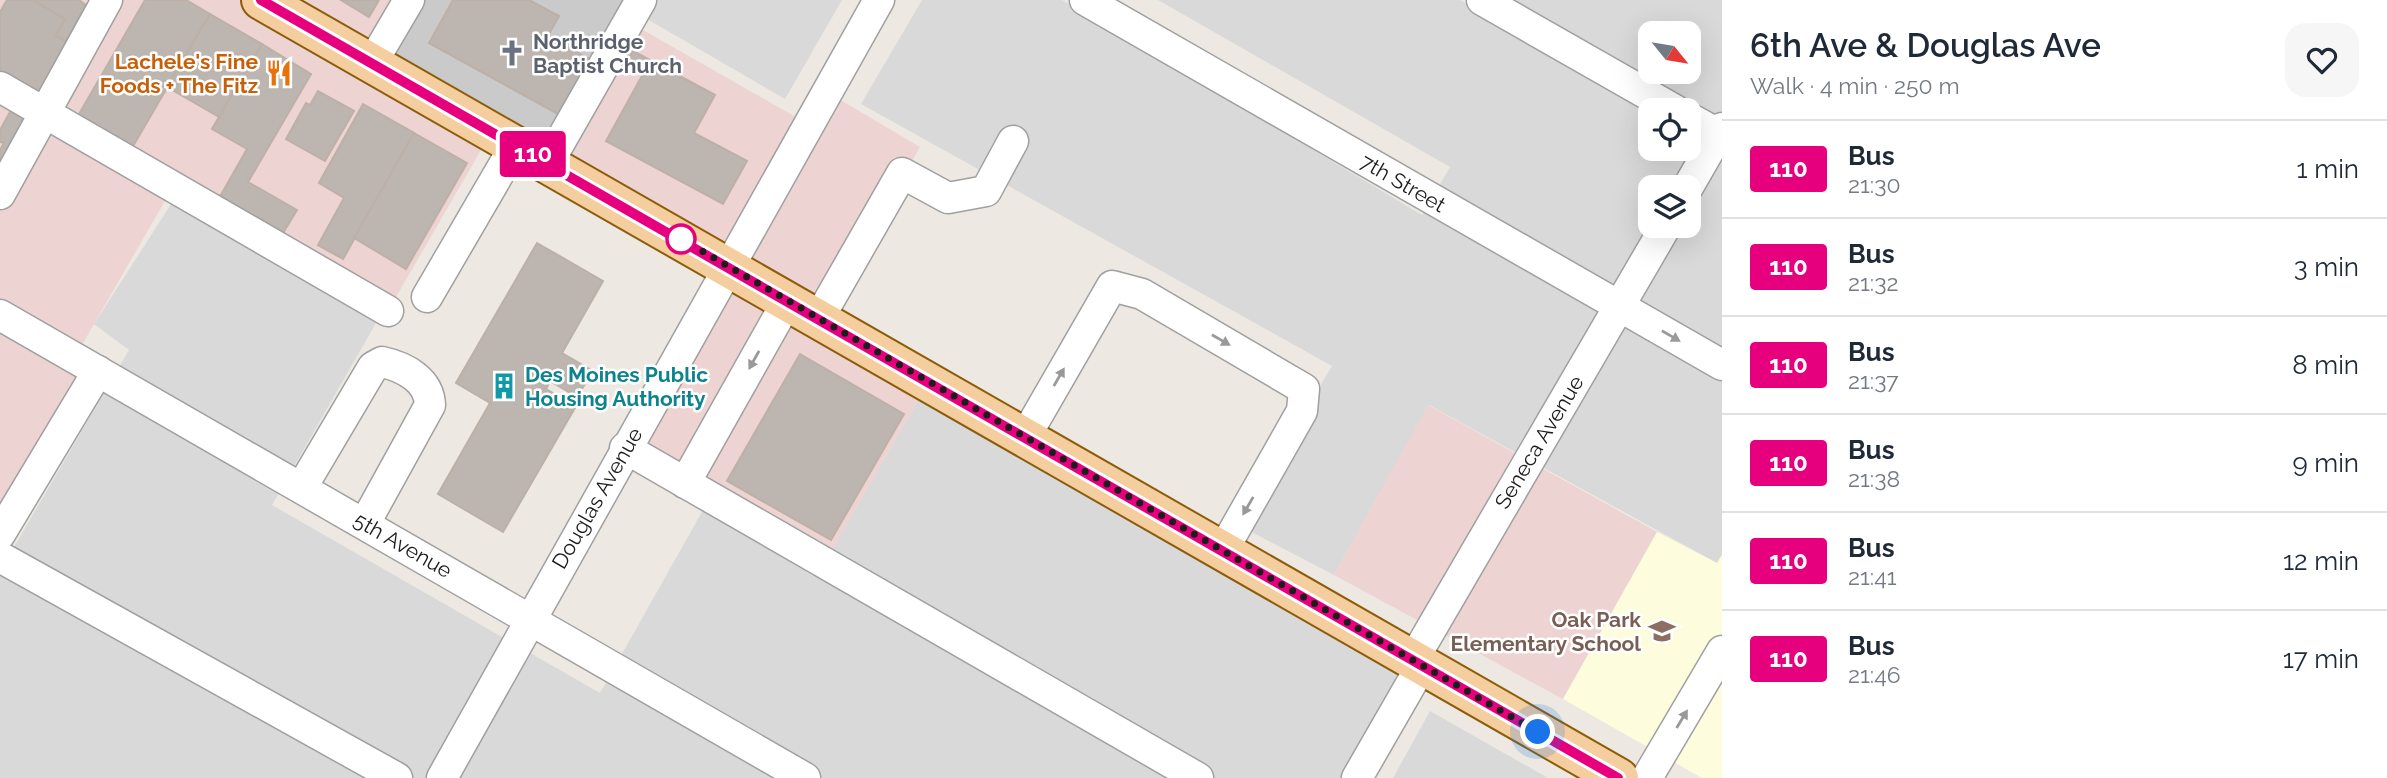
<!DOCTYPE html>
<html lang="en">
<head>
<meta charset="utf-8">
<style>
  :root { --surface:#fff; --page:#f6f6f7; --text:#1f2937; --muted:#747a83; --line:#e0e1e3 }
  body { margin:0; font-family:Raleway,sans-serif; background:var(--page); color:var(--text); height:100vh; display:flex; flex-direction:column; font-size:26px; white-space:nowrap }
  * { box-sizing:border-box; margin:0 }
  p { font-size:23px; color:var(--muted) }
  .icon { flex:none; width:38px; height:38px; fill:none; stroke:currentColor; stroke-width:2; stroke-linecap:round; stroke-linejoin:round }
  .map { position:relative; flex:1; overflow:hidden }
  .sheet { display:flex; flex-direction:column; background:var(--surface); width:665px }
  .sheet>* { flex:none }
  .badge { padding:0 14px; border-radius:5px; font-size:24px; line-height:46px }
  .needle { width:46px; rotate:120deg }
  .controls { position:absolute; left:1638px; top:21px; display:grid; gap:14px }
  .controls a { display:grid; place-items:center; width:63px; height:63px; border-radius:14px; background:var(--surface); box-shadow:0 7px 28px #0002; font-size:35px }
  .you { position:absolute; width:35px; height:35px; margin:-18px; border:5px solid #fff; border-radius:50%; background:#1a73e8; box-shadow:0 0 0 10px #1a73e833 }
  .map>.badge { position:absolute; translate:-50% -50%; box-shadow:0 0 0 4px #fff }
  .round { display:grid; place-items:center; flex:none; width:74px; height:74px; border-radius:21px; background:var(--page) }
  .overview { display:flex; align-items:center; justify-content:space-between; height:119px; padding:0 28px }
  h1 { font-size:33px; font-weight:600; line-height:52px }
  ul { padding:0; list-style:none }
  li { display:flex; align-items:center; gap:21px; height:98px; padding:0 28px; border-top:2px solid var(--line) }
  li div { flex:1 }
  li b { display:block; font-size:26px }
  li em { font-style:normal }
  li .badge { min-width:77px; font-weight:700; text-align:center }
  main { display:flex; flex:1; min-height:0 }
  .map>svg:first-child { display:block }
  .residential { fill:#dad9d9; fill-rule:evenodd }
  .commercial { fill:#edd3d2 }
  .education { fill:#fdfcdc }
  .religious { fill:#cacaca }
  .building { fill:#bdb5af; stroke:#bdb0a6; stroke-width:2 }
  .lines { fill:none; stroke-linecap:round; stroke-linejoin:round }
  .minor-casing { stroke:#a0a0a0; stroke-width:33 }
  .major-casing { stroke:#8b5d0a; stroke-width:42 }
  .minor { stroke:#fff; stroke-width:30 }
  .major { stroke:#f5ce9f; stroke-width:38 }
  .oneway { fill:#999 }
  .line-casing { stroke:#fff; stroke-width:16 }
  .line { stroke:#e6007e; stroke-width:10 }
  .walk { stroke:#1c1c1c; stroke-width:7; stroke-dasharray:0 12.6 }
  .stop-dot { fill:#fff; stroke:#e6007e; stroke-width:3.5 }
  .labels { text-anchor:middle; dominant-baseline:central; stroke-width:5; stroke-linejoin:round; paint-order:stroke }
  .worship-label { font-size:21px; font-weight:bold; fill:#5b616d; stroke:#fff; text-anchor:start }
  .food-label { font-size:21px; font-weight:bold; fill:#c56008; stroke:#fff; text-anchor:end }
  .street-label { font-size:21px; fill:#1c1c1c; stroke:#fff }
  .culture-label { font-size:21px; font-weight:bold; fill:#0d838f; stroke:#fff; text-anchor:start }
  .education-label { font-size:21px; font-weight:bold; fill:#785e54; stroke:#fff; text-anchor:end }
</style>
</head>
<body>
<main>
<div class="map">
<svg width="1722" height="778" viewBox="0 0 1722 778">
  <rect width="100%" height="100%" fill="#ede9e2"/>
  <g class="residential">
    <polygon points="658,0 842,0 785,99 647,19"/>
    <path d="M922,0H1062L1422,215L1450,167L1158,0H1460L1527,38L1540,17L1512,0H1722V555L1717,563L1429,405L1334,575L1238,525L1332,366L861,104ZM1650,33H1689V72H1650ZM1650,110H1689V149H1650ZM1650,187H1689V226H1650Z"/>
    <polygon points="175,198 376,323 272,505 600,693 703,510 813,576 844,529 929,381 1422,665 1357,778 0,778 0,571 129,350 94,324"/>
    <polygon points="1430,711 1548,778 1393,778"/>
  </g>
  <g class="commercial">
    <polygon points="0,0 409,0 492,131 388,311 173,187 75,357 109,378 0,567"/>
    <polygon points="629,22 808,124 827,92 920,147 821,319 929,381 825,563 625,448 729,267 548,163"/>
    <polygon points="1428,405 1657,532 1563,699 1334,575"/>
  </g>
  <polygon class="education" points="1657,532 1717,563 1722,555 1722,778 1702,778 1563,699"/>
  <polygon class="religious" points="409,0 641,0 548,163 372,63"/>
  <g class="building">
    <polygon points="7,0 33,0 65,19 56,36 66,41 70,50 40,100 0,78 0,12"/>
    <polygon points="33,0 79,0 86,5 66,41 56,36 65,19"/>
    <polygon points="145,0 186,0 210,14 132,148 78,116"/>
    <polygon points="341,0 379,0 369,17"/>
    <polygon points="453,0 529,0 559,16 548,36 596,63 565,118 429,43"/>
    <polygon points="210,14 262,44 219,117 167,87"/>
    <polygon points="262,44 311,74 248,182 297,210 280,238 217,202 247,149 212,129"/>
    <polygon points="633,51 715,95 694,133 747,161 723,204 606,141 643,74 625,64"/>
    <polygon points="318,91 354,111 325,161 286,139 306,103 310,105"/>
    <polygon points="363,104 414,133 343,259 318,245 344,198 319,183"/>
    <polygon points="14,105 34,117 0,170 0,150 4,143 0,142 0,130"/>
    <polygon points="414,133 467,163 406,269 354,238"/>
    <polygon points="537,243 603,281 562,353 593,371 577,397 550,381 546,389 576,406 503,532 438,494 490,403 456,383"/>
    <polygon points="800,354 904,414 831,540 727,481"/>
  </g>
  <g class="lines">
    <g class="minor-casing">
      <g id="minor">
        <polyline points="1085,0 1722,365"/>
        <polyline points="1482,0 1675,110"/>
        <polyline points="372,63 409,0"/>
        <polyline points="0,87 388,311"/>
        <polyline points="1689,118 1722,136"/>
        <polyline points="548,163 641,0"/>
        <polyline points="1688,187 1722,128"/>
        <polyline points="0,194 107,0"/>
        <polyline points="427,297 516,144"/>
        <polyline points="0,315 805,778"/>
        <polyline points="819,318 902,173 948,198 986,191 1013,141"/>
        <polyline points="1025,437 1112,286 1142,294 1304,389 1302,411 1223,550"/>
        <polyline points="625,448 1198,778"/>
        <polyline points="685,483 788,300"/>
        <path d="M302,487L373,367L382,362C405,367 429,380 430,405L365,523"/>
        <polyline points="0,534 98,371"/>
        <polyline points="0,557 397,778"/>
        <polyline points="1413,660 1666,226"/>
        <polyline points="442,778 879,0"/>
        <polyline points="1357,778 1422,665"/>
        <polyline points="1647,778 1722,651"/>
      </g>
    </g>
    <g class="major-casing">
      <polyline id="major" points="261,0 1619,778"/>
    </g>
    <use href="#minor" class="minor"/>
    <use href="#major" class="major"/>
  </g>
  <defs><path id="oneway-solid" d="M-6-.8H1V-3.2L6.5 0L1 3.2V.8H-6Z" transform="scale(1.75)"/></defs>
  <g class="oneway">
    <use href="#oneway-solid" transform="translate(1671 336) rotate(30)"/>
    <use href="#oneway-solid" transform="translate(1221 340) rotate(30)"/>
    <use href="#oneway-solid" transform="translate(754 360) rotate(119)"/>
    <use href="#oneway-solid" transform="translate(1059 377) rotate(-60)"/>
    <use href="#oneway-solid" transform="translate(1248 506) rotate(120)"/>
    <use href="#oneway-solid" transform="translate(1682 719) rotate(-59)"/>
  </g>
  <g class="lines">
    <g class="line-casing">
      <polyline id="line" points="261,0 1618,778"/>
    </g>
    <use href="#line" class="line"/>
    <polyline class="walk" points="681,239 1538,732"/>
  </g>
  <defs>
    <g id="church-bare" transform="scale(2.1)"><path d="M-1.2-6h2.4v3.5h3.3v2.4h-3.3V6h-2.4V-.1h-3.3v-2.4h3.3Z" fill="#6b7280" stroke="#fff" stroke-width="2.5" paint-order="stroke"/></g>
    <g id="restaurant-bare" transform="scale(2.1)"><path d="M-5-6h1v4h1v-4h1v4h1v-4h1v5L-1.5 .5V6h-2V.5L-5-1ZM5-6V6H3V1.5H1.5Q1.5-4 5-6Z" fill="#e8710a" stroke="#fff" stroke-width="2.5" paint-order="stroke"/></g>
    <g id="building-bare" transform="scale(2.1)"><path d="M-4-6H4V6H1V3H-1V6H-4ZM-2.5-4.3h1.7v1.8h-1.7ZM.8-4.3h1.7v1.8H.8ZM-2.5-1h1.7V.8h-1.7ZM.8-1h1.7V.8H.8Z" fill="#0f9aa8" stroke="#fff" stroke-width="2.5" paint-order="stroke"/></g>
    <g id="school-bare" transform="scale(2.1)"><path d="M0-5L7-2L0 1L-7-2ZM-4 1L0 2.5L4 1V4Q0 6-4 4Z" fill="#8d6e63" stroke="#fff" stroke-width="2.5" paint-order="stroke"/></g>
  </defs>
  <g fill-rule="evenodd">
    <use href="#church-bare" x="512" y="53"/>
    <use href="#restaurant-bare" x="279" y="73"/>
    <use href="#building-bare" x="504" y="386"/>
    <use href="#school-bare" x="1662" y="631"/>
  </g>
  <circle class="stop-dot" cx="681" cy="239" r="14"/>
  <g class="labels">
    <g class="worship-label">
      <text x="533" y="41">Northridge<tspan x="533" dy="24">Baptist Church</tspan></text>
    </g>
    <g class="food-label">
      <text x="258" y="61">Lachele's Fine<tspan x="258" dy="24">Foods + The Fitz</tspan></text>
    </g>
    <g class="street-label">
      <text transform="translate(1403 183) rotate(30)">7th Street</text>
      <text transform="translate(1539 442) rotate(-59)">Seneca Avenue</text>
      <text transform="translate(597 498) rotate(-60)">Douglas Avenue</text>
      <text transform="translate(403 545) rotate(30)">5th Avenue</text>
    </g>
    <g class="culture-label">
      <text x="525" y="374">Des Moines Public<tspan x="525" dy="24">Housing Authority</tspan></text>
    </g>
    <g class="education-label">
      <text x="1641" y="619">Oak Park<tspan x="1641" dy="24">Elementary School</tspan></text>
    </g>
  </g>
</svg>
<div class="controls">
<a><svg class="needle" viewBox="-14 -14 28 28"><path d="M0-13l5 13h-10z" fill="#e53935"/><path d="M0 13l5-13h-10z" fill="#747a83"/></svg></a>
<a><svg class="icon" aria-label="locate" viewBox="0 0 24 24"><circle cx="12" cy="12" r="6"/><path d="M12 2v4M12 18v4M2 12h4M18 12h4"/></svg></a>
<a><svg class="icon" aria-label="layers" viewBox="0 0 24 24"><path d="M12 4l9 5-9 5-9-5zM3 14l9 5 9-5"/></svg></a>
</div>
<div class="you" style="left:1538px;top:732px"></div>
<b class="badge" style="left:533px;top:154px;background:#e6007e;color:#fff">110</b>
</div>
<section class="sheet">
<div class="overview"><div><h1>6th Ave &amp; Douglas Ave</h1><p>Walk · 4 min · 250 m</p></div><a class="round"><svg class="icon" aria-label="heart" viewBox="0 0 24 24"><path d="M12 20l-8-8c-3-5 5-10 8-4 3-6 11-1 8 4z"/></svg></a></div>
<ul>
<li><span class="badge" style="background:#e6007e;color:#fff">110</span><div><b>Bus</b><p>21:30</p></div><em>1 min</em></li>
<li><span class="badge" style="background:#e6007e;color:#fff">110</span><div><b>Bus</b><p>21:32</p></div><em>3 min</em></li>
<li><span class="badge" style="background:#e6007e;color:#fff">110</span><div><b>Bus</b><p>21:37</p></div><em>8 min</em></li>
<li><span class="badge" style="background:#e6007e;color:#fff">110</span><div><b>Bus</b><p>21:38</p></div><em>9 min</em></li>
<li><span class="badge" style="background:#e6007e;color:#fff">110</span><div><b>Bus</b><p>21:41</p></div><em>12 min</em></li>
<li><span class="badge" style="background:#e6007e;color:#fff">110</span><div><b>Bus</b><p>21:46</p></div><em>17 min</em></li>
</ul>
</section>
</main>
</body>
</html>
